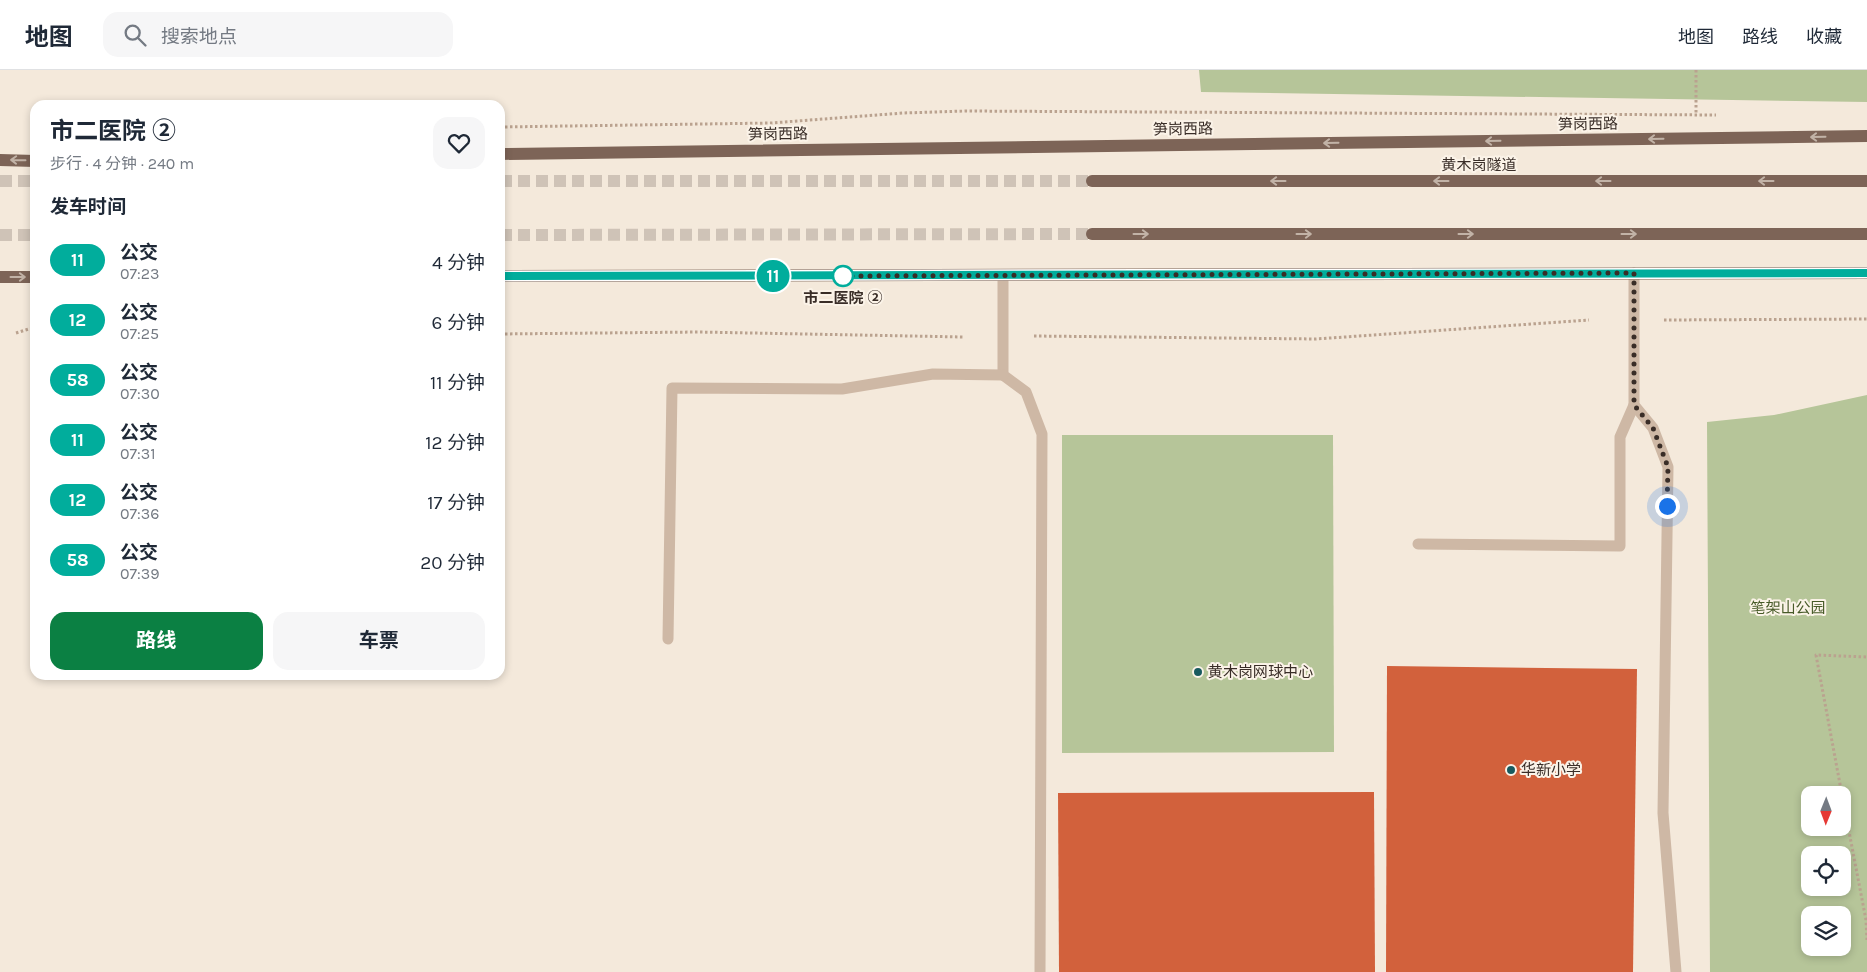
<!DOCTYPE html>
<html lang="zh">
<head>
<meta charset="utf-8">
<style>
  :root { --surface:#fff; --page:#f6f6f7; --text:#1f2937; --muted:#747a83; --line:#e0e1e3; --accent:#0b8043 }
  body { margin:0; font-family:Karla,"Noto Sans SC",sans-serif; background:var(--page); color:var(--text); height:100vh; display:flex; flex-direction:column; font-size:19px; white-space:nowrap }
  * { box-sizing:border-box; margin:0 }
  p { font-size:16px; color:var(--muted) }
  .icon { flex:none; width:28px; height:28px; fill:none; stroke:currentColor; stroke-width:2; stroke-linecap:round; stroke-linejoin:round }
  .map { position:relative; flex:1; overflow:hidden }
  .details { position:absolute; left:30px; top:30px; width:475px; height:580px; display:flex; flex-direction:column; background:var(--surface); border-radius:15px; box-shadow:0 2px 8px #0003 }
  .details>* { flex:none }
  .badge { padding:0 10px; border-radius:16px; font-size:18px; line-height:32px }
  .needle { width:32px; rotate:181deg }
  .tools { position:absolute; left:1801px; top:716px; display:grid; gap:10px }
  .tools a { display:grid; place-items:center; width:50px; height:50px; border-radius:10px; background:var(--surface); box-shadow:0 2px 8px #0003; font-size:25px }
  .you { position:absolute; width:25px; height:25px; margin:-12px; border:4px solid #fff; border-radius:50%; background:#1a73e8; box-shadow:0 0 0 8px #1a73e833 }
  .map>.badge { position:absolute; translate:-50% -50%; box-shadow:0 0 0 2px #fff }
  h2 { padding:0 20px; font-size:19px; line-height:45px }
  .round { display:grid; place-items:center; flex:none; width:52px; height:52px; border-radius:15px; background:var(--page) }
  .headline { display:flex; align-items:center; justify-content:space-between; height:85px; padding:0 20px }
  h1 { font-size:24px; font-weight:700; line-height:38px }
  .primary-button { display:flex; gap:10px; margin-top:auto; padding:10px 20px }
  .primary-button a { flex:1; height:58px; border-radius:15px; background:var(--accent); color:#fff; font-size:20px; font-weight:700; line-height:58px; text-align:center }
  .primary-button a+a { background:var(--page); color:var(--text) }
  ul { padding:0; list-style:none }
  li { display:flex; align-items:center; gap:15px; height:60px; padding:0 20px }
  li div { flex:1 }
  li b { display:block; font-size:19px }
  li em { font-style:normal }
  li .badge { min-width:55px; font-weight:700; text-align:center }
  header { display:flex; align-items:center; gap:30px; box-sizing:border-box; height:70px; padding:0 25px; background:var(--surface); border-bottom:1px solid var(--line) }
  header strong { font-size:24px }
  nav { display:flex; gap:28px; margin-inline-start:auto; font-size:18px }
  .search { width:350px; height:45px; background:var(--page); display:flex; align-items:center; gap:12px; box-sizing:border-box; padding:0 18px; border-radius:15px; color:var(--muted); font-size:19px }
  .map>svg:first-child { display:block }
  .green { fill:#b6c599; fill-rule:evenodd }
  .building { fill:#d2613c }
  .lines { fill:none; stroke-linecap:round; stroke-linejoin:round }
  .primary-tunnel { stroke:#cfc3b7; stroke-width:12; stroke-dasharray:12 6; stroke-linecap:butt }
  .path { stroke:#baa28f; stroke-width:3; stroke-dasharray:2.5 2.5; stroke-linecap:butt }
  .service { stroke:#ceb8a5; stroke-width:11 }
  .primary { stroke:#7d6457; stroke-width:12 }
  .oneway { stroke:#c2b3a7 }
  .line-casing { stroke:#fff; stroke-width:11 }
  .line { stroke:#01ad9c; stroke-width:8 }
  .walk { stroke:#392d27; stroke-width:5; stroke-dasharray:0 9 }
  .stop-dot { fill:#fff; stroke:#01ad9c; stroke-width:2.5 }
  .poi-dot { fill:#185a5f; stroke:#fbf3e8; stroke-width:2 }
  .labels { text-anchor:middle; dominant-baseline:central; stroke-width:4; stroke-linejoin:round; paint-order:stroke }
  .street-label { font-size:15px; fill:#392d27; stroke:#fbf3e8 }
  .stop-label { font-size:15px; font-weight:bold; fill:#392d27; stroke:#fbf3e8 }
  .park-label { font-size:15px; fill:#475a28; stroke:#fbf3e8 }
  .poi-label { font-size:15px; fill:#392d27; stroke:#fbf3e8; text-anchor:start }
</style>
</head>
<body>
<header>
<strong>地图</strong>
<div class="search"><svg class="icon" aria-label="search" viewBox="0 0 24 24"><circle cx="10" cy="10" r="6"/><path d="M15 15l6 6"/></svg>搜索地点</div>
<nav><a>地图</a><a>路线</a><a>收藏</a></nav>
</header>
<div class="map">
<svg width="1867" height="902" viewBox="0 0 1867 902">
  <rect width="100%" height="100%" fill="#f4e9db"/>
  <g class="green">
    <polygon points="1199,0 1867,0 1867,32 1201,22"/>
    <path d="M1867,325V902H1710L1707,352L1774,345ZM1810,725H1842V758H1810ZM1810,785H1842V818H1810ZM1810,845H1842V878H1810Z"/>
    <polygon points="1062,365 1333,365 1334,682 1062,683"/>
  </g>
  <g class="building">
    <polygon points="1387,596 1637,599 1633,902 1386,902"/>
    <polygon points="1374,722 1375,902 1059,902 1058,723"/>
  </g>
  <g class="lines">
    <g class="primary-tunnel">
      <polyline points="0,111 35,111"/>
      <polyline points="500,111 1092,111"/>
      <polyline points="0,165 35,165"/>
      <polyline points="500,165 1092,164"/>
    </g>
    <g class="path">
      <polyline points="1696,0 1696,45"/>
      <polyline points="500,57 771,53 903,43 966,41 1716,45"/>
      <polyline points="1664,250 1867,249"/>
      <polyline points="16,263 35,257"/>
      <polyline points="500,264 698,262 964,267"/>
      <polyline points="1034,266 1316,269 1589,250"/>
      <polyline points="1842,725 1816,585 1867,587"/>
      <polyline points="1842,725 1866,850 1867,870"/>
    </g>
    <g class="service">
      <polyline points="1634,203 1634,335 1653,358 1668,397 1663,743 1676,902"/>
      <polyline points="1003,206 1003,305 1026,322 1042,364 1040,902"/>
      <polyline points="1418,474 1620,476 1620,367 1634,335"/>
      <polyline points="668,569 672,318 842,319 933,304 1003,305"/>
    </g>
    <g class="primary">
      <polyline points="500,84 1867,66"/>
      <polyline points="0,90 35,91"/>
      <polyline points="1092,111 1867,111"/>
      <polyline points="1092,164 1867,164"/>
      <polyline points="500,206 1867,203"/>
      <polyline points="0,207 35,207"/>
    </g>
  </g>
  <defs><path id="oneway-shaft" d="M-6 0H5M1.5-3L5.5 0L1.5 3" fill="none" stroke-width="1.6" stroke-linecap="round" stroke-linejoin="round" transform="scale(1.25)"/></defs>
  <g class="oneway">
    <use href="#oneway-shaft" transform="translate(1818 67) rotate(179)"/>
    <use href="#oneway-shaft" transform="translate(1656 69) rotate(179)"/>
    <use href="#oneway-shaft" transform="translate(1493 71) rotate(179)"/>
    <use href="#oneway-shaft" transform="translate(1331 73) rotate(179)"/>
    <use href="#oneway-shaft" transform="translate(18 90) rotate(-179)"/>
    <use href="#oneway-shaft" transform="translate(1278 111) rotate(-180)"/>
    <use href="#oneway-shaft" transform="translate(1441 111) rotate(-180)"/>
    <use href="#oneway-shaft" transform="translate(1603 111) rotate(-180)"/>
    <use href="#oneway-shaft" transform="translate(1766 111) rotate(-180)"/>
    <use href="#oneway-shaft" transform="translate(1141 164)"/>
    <use href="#oneway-shaft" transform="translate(1304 164)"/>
    <use href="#oneway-shaft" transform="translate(1466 164)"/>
    <use href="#oneway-shaft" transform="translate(1629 164)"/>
    <use href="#oneway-shaft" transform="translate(18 207)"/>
  </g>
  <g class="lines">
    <g class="line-casing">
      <polyline id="line" points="500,206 1867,203"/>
    </g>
    <use href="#line" class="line"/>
    <polyline class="walk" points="843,206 1634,203 1634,335 1653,358 1668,397 1667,436"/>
  </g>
  <circle class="stop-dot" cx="843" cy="206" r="10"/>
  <g class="poi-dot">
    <circle cx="1198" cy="602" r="5"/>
    <circle cx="1511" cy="700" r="5"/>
  </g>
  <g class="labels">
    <g class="street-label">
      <text transform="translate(1588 54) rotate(-1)">笋岗西路</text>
      <text transform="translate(1183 59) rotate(-1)">笋岗西路</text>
      <text transform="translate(778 64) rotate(-1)">笋岗西路</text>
      <text x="1479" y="95">黄木岗隧道</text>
    </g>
    <g class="stop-label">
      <text x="843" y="228">市二医院 ②</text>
    </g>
    <g class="park-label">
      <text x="1788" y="538">笔架山公园</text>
    </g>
    <g class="poi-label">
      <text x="1208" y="602">黄木岗网球中心</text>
      <text x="1521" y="700">华新小学</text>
    </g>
  </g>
</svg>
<div class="tools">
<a><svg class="needle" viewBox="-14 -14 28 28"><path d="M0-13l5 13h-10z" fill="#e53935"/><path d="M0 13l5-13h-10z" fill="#747a83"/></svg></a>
<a><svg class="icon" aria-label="locate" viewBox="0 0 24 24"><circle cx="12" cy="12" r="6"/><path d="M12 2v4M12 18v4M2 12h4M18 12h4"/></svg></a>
<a><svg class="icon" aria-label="layers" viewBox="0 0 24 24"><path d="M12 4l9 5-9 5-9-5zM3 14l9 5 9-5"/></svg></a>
</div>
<div class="you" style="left:1667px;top:436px"></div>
<b class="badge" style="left:773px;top:206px;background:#01ad9c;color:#fff">11</b>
<section class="details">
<div class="headline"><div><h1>市二医院 ②</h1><p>步行 · 4 分钟 · 240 m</p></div><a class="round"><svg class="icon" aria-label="heart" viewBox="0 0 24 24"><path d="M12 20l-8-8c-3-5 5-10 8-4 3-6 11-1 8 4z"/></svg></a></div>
<h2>发车时间</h2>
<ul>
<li><span class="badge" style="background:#01ad9c;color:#fff">11</span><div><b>公交</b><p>07:23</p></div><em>4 分钟</em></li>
<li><span class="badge" style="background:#01ad9c;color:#fff">12</span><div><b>公交</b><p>07:25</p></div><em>6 分钟</em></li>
<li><span class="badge" style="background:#01ad9c;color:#fff">58</span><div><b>公交</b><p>07:30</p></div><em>11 分钟</em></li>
<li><span class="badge" style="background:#01ad9c;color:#fff">11</span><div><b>公交</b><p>07:31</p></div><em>12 分钟</em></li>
<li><span class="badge" style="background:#01ad9c;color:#fff">12</span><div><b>公交</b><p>07:36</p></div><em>17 分钟</em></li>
<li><span class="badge" style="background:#01ad9c;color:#fff">58</span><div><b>公交</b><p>07:39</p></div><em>20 分钟</em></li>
</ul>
<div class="primary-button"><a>路线</a><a>车票</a></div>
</section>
</div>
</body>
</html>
